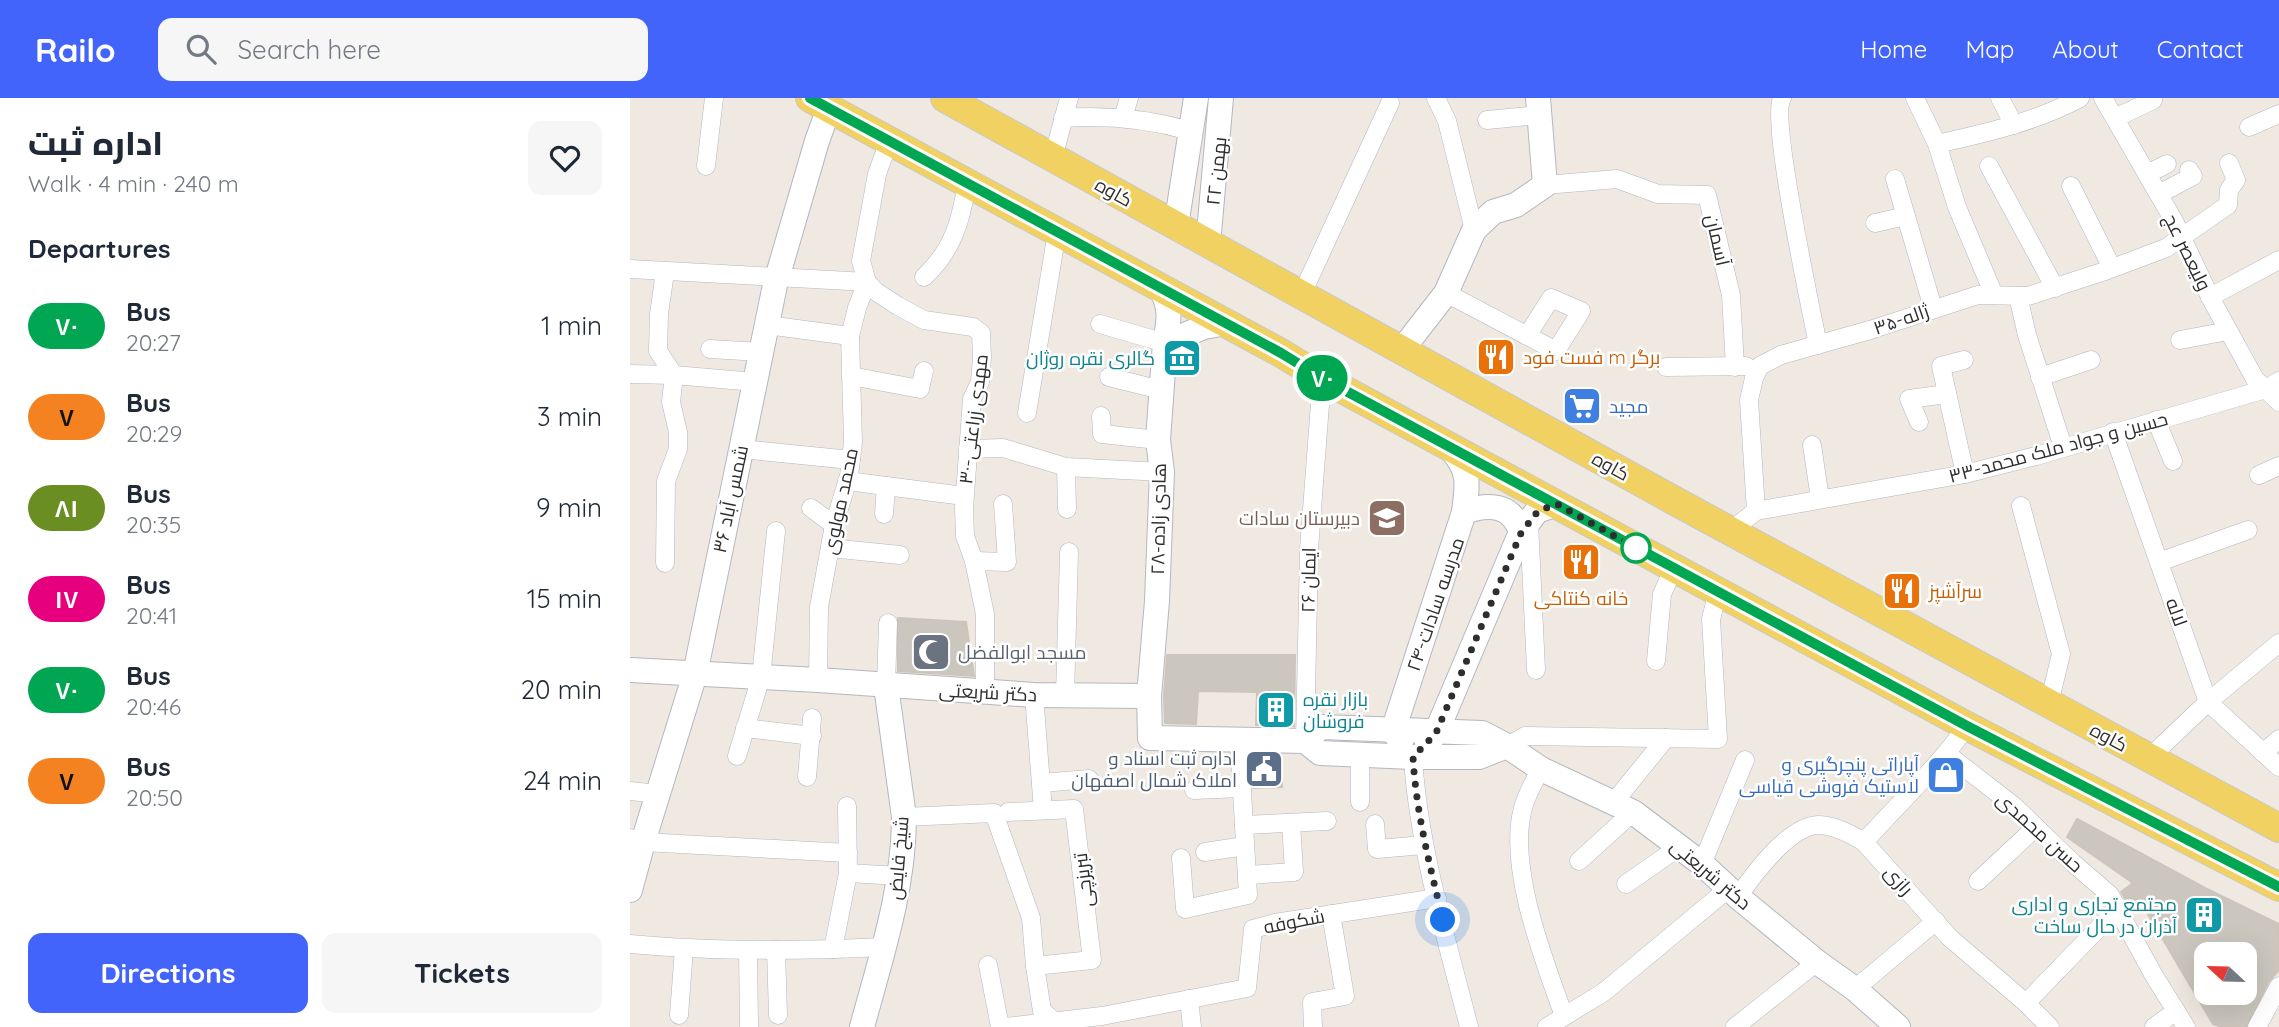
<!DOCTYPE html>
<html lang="en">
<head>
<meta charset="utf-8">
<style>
  :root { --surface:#fff; --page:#f6f6f7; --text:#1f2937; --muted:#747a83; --accent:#4264fb }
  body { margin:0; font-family:Quicksand,Cairo,sans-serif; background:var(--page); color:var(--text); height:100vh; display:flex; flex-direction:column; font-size:26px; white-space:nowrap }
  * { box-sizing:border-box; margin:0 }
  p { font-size:23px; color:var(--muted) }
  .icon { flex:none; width:38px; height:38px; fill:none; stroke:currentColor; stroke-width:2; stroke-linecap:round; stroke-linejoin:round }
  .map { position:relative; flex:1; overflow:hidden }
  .drawer { display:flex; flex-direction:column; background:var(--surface); width:630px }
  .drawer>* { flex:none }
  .badge { padding:0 14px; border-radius:23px; font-size:24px; line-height:46px }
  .needle { width:46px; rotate:292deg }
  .fabs { position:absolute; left:1564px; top:844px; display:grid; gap:14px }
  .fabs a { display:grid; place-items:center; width:63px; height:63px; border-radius:14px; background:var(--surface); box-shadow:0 7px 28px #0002; font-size:35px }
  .you { position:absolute; width:35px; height:35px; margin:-18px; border:5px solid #fff; border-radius:50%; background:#1a73e8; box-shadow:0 0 0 10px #1a73e833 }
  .map>.badge { position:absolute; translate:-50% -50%; box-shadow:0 0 0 4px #fff }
  h2 { padding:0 28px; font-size:26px; line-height:63px }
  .round { display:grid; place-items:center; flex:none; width:74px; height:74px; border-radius:14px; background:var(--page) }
  .overview { display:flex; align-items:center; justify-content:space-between; height:119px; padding:0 28px }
  h1 { font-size:33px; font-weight:800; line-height:52px }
  .action { display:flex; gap:14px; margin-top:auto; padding:14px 28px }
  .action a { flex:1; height:80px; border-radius:14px; background:var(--accent); color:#fff; font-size:28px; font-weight:800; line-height:80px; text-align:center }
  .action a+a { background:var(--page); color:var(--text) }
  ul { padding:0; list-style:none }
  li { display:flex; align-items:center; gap:21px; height:91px; padding:0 28px }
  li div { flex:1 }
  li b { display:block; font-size:26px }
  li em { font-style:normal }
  li .badge { min-width:77px; font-weight:700; text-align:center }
  header { display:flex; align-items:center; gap:42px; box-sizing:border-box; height:98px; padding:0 35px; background:var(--accent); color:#fff }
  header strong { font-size:33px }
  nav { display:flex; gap:38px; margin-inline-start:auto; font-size:24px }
  .search { width:490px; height:63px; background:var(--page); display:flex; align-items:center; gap:18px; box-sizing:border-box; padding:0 24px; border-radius:14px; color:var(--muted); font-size:26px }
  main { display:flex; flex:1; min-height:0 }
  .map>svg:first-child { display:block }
  .building { fill:#cbc7bf; stroke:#cbc5ba; stroke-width:2; fill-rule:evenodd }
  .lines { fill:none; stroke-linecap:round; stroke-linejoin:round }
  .street-casing { stroke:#b4b7c1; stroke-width:19 }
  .secondary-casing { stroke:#b4b7c1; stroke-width:26 }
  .primary-casing { stroke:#c9c9c9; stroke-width:30 }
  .street { stroke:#fff; stroke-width:18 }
  .secondary { stroke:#fff; stroke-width:24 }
  .primary { stroke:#f2d163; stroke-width:28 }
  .line-casing { stroke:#fff; stroke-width:16 }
  .line { stroke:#00a651; stroke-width:10 }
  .walk { stroke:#2e2e2e; stroke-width:7; stroke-dasharray:0 12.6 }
  .stop-dot { fill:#fff; stroke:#00a651; stroke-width:3.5 }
  .labels { text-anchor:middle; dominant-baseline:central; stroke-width:5; stroke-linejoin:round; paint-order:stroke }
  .street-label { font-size:19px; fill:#2e2e2e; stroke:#fff }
  .food-label { font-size:19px; fill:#c56008; stroke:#fff; text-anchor:start }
  .culture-label { font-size:19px; fill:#0d838f; stroke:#fff; text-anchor:end }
  .shop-label { font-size:19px; fill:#366cbe; stroke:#fff; text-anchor:start }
  .education-label { font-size:19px; fill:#785e54; stroke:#fff; text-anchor:end }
  .worship-label { font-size:19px; fill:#5b616d; stroke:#fff; text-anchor:start }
  .service-label { font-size:19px; fill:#4e5e75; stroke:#fff; text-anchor:end }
</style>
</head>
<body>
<header>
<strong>Railo</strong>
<div class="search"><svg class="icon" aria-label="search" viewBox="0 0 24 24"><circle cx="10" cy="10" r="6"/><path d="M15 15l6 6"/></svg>Search here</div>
<nav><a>Home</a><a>Map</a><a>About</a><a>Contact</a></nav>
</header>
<main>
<section class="drawer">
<div class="overview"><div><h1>اداره ثبت</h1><p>Walk · 4 min · 240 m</p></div><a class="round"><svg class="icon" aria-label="heart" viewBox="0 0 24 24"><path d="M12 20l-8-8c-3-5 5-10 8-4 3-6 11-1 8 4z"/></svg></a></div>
<h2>Departures</h2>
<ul>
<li><span class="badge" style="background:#00a651;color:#fff">۷۰</span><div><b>Bus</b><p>20:27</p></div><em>1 min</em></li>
<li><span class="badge" style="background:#f58220;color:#111">۷</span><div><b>Bus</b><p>20:29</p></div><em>3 min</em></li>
<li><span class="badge" style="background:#6b8e23;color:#fff">۸۱</span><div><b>Bus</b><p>20:35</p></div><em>9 min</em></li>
<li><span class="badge" style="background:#e6007e;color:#fff">۱۷</span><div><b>Bus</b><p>20:41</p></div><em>15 min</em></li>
<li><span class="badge" style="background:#00a651;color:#fff">۷۰</span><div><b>Bus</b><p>20:46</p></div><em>20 min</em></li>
<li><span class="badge" style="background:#f58220;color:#111">۷</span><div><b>Bus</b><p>20:50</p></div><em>24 min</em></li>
</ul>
<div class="action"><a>Directions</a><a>Tickets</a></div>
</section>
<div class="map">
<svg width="1649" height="929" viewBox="0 0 1649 929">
  <rect width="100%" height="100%" fill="#efe9e1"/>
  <g class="building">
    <polygon points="268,520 336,524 344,578 268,573"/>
    <polygon points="537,557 665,557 664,628 626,627 627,594 568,593 566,626 535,625 534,598"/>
    <polygon points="621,657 650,657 652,689 623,690"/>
    <path d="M1447,721L1575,790L1649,826V872L1639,883L1616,929H1592L1583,926L1509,801L1500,806L1494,799L1491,794L1503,785L1437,739ZM1577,856H1615V894H1577Z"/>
  </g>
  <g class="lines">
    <g class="street-casing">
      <g id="street">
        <polyline points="806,0 817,23 844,132"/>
        <path d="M1152,0C1140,22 1181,211 1188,247"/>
        <polyline points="1285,0 1307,46 1327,109 1364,197"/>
        <polyline points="1370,0 1384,27"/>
        <polyline points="1473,0 1544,123 1580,199 1625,281 1649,304"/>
        <path d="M433,20C477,17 518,21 560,33"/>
        <polyline points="493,20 499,0"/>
        <polyline points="1485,20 1523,2"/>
        <polyline points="857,22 909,17"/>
        <polyline points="1619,29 1649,16"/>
        <polyline points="259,43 247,76 231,163 237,184 245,193 268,208 294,222 343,229 351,235 352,260 350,284 342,301 334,410 335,438 344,463 355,516 355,595"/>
        <path d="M1307,46C1356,35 1405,24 1450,0"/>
        <polyline points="423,60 439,0"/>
        <polyline points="76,68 84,0"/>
        <polyline points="1359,68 1425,190"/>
        <polyline points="1517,76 1537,66"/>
        <polyline points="1265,81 1303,210"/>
        <polyline points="915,87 987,81 1028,96 1077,97 1101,197 1105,269"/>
        <polyline points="1441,88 1482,170"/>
        <polyline points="1529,96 1563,78 1559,72"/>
        <polyline points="1245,125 1276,118"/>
        <polyline points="0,171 237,184 227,210 220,238 223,344 219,378 204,427 189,509 188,582"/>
        <path d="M294,179C323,152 331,123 337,85"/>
        <polyline points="816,195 926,253 951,213 921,200 897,238"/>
        <polyline points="671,198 760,5"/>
        <polyline points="1388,198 1397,237 1433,349"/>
        <polyline points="1580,199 1649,162"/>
        <polyline points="470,226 535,245"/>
        <polyline points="137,227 220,238"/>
        <polyline points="1550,242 1598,233"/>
        <polyline points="80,251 131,254"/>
        <polyline points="1334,262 1311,268 1335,376"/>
        <polyline points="1036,269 1116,268"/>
        <polyline points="0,276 44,277 125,284"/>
        <polyline points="221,278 290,291 294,273"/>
        <polyline points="479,279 531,292"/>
        <polyline points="1410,279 1461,262"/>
        <polyline points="397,315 427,134"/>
        <polyline points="471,318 472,336 528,342"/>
        <polyline points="1526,322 1543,363"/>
        <polyline points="1289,324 1279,301 1317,296"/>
        <polyline points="1483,334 1578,604 1649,669"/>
        <polyline points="1182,347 1190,401"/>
        <polyline points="111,351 221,362"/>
        <polyline points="338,351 373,350 436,369 532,374"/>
        <polyline points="436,369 437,411"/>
        <polyline points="1629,377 1649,368"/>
        <polyline points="217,383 334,398"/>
        <polyline points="1391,408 1431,556 1419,606"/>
        <polyline points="181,410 204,427"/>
        <polyline points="1126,413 1119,302 1124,280 1130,268 1151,257 1240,232 1348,197 1398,198 1472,174 1536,150 1598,107 1599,92 1606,82 1599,65"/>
        <polyline points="254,416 256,388"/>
        <polyline points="899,424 906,572"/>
        <polyline points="1100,433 1126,413 1335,376 1406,358 1636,291 1649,283"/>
        <polyline points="200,450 270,457"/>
        <polyline points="344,463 377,464 373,406"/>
        <polyline points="1529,464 1618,432"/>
        <polyline points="35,465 36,383 48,351 48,334 41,304 44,277 28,253 29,216 35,174"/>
        <polyline points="1026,563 1032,496 1044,470"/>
        <polyline points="256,588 258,525"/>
        <polyline points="404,597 413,712"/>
        <polyline points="435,597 439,454"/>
        <polyline points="115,630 182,638"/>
        <polyline points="675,643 679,451 692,280"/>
        <polyline points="877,648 895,638 1088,641 1081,521 1088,493"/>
        <polyline points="1633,655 1649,641"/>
        <polyline points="1317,656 1384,708 1443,765 1480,797 1523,876 1556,929"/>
        <polyline points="107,658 131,579 146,433"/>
        <path d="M783,659C788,747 817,843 839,929"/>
        <polyline points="1519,660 1578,604 1649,545"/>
        <path d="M911,671C904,683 897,696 893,710C877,769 914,862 934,918"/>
        <polyline points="177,679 182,620"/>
        <polyline points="411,685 459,681"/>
        <polyline points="564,692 611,690"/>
        <polyline points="0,693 28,696"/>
        <polyline points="730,704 730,656"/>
        <polyline points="984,704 1036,640"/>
        <polyline points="378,714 444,711 462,862 405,868"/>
        <polyline points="274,719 364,715 401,820 405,868 412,913 424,923 426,929"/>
        <polyline points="745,726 747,751 794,747"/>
        <polyline points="614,727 697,723"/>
        <polyline points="0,740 13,744 218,755"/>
        <path d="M1234,744C1268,706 1308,669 1337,628"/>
        <polyline points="575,754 615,748"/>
        <polyline points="551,760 555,811 618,797 609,641"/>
        <polyline points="949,763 1003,714"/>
        <polyline points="1072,766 1115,662"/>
        <polyline points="218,775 270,778"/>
        <polyline points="617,777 664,774 661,725"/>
        <polyline points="1348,783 1406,729"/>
        <polyline points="996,786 1049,749"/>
        <path d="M1108,799C1123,777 1159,728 1188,727C1204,727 1221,736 1234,744L1319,839L1396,905L1420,929"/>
        <path d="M0,846C85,854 170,853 255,849"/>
        <polyline points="203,851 218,775 217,708"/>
        <polyline points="118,852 119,928"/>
        <polyline points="146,852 148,917"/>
        <polyline points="358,867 370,929"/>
        <polyline points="1225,891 1306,823"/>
        <polyline points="559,901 562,929"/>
        <polyline points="1396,905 1489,809"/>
        <polyline points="49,917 54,851"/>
        <polyline points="376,929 472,918 617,890 623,831 645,825 807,800"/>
        <polyline points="683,929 682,904 715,898 701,816"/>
        <polyline points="917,929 974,894 1099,790"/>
        <polyline points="1105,929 1187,864"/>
        <polyline points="1524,929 1546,913"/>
        <polyline points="1627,929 1649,888"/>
      </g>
    </g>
    <g class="secondary-casing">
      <g id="secondary">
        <polyline points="546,128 566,0"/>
        <polyline points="578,146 591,0"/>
        <path d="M530,190C542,209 539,223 535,245L574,229L596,225"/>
        <polyline points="771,253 816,195 844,132 863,114 886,107 915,87 908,0"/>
        <path d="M834,414C859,405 882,406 891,434"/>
        <polyline points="0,572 188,582 404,597 519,598 520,640 675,643 690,655 783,659 849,659 877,648"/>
        <polyline points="519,598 527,503 532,374 528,342 535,245"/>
        <polyline points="675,643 691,629 852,635 877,648 911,671 1003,714 1072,766 1108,799 1187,864 1225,891 1268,929"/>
        <path d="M771,644L763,633L834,414C838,384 840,373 820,350"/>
        <polyline points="797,645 806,635 891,434 907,413 927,406"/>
        <polyline points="0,792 13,744 65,576 145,187 187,43 199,10"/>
        <path d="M232,929C251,859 274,791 274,719L256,588"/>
      </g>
    </g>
    <g class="primary-casing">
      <g id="primary">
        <polyline points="180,0 651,255 692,280 1337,628 1649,789"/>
        <polyline points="315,0 1045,403 1649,730"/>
      </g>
    </g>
    <use href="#street" class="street"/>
    <use href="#secondary" class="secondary"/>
    <use href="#primary" class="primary"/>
  </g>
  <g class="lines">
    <g class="line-casing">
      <polyline id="line" points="180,0 651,255 692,280 1337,628 1649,789"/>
    </g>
    <use href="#line" class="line"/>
    <path class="walk" d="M813,822C800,768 786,715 783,659L806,635L891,435L908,413L927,406L1006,450"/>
  </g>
  <defs>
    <g id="restaurant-square" transform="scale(2.0125)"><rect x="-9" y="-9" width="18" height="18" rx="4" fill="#e8710a" stroke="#fff"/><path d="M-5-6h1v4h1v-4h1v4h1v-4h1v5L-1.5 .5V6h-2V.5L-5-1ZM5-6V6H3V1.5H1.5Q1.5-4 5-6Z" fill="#fff"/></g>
    <g id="museum-square" transform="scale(2.0125)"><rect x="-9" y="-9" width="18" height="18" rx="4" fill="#0f9aa8" stroke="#fff"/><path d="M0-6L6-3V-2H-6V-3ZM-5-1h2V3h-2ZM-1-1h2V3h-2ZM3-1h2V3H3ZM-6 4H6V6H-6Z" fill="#fff"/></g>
    <g id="supermarket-square" transform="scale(2.0125)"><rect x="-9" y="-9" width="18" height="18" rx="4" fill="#3f7fe0" stroke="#fff"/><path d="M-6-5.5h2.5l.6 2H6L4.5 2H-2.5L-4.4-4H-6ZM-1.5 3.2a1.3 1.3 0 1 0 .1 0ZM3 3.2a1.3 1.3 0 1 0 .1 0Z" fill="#fff"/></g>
    <g id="school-square" transform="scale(2.0125)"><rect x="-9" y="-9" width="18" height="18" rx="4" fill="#8d6e63" stroke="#fff"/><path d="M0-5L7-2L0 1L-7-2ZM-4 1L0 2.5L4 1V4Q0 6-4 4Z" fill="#fff"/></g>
    <g id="mosque-square" transform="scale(2.0125)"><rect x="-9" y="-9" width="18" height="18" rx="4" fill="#6b7280" stroke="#fff"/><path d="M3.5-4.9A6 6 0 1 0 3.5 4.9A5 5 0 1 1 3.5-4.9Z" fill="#fff"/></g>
    <g id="building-square" transform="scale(2.0125)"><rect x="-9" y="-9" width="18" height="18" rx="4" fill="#0f9aa8" stroke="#fff"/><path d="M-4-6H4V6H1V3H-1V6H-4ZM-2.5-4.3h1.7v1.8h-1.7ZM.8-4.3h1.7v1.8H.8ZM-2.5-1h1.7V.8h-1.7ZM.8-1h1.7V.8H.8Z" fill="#fff"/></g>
    <g id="civic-square" transform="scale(2.0125)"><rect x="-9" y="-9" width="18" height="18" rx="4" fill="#5c6f8a" stroke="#fff"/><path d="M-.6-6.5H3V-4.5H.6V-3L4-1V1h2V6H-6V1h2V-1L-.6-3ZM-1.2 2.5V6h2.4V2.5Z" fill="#fff"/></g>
    <g id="shop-square" transform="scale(2.0125)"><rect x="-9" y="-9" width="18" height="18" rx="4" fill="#3f7fe0" stroke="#fff"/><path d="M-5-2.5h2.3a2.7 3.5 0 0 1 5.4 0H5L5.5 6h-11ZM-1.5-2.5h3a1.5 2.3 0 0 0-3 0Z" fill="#fff"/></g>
  </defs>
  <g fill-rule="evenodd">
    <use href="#restaurant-square" x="866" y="259"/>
    <use href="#museum-square" x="552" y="260"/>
    <use href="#supermarket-square" x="952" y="308"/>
    <use href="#school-square" x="757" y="420"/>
    <use href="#restaurant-square" x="951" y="464"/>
    <use href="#restaurant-square" x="1272" y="493"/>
    <use href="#mosque-square" x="301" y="554"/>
    <use href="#building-square" x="646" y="612"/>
    <use href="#civic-square" x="634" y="671"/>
    <use href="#shop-square" x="1316" y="677"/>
    <use href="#building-square" x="1574" y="817"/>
  </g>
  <circle class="stop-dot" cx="1006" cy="450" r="14"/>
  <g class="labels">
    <g class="street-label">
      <text transform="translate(586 73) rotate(-84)">۲۲ بهمن</text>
      <text transform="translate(484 94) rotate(29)">کاوه</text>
      <text transform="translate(1088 142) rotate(77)">آسمان</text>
      <text transform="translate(1558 154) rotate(64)">ولیعصر عج</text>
      <text transform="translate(1271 221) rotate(-19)">۳۵-ژاله</text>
      <text transform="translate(343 321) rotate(-83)">۳۰-مهدی زراعتی</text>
      <text transform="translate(1428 349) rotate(-15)">۳۳-حسین و جواد ملک محمد</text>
      <text transform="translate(981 368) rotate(29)">کاوه</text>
      <text transform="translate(100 401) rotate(-78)">شمس آباد ۳۶</text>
      <text transform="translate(210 403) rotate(-78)">محمد مولوی</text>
      <text transform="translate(528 421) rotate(-89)">۲۸-هادی زاده</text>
      <text transform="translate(678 482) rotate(-89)">۲۶ ایمان</text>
      <text transform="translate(805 506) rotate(-71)">۲۴-مدرسه سادات</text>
      <text transform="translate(1547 514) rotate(70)">لاله</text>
      <text transform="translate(358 594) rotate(3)">دکتر شریعتی</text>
      <text transform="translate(1479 639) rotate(28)">کاوه</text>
      <text transform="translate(1410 734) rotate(42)">حسن محمدی</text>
      <text transform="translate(268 760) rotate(-85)">شیخ فایض</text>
      <text transform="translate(1081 776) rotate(40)">دکتر شریعتی</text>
      <text transform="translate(453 782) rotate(-97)">تبریزچی</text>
      <text transform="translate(1269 782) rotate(48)">رازی</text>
      <text transform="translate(664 823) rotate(-11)">شکوفه</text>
    </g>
    <g class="food-label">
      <text x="893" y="259">فست فود m برگر</text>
      <text x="1299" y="493">سرآشپز</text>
      <text x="951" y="500" text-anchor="middle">خانه کنتاکی</text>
    </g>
    <g class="culture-label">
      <text x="525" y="260">گالری نقره روژان</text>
      <text x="673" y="601" text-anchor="start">بازار نقره<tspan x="673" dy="22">فروشان</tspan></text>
      <text x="1547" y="806">مجتمع تجاری و اداری<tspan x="1547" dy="22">آذران در حال ساخت</tspan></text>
    </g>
    <g class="shop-label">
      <text x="979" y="308">مجید</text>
      <text x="1289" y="666" text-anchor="end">آپاراتی پنچرگیری و<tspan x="1289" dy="22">لاستیک فروشی قیاسی</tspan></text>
    </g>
    <g class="education-label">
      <text x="730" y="420">دبیرستان سادات</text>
    </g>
    <g class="worship-label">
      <text x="328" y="554">مسجد ابوالفضل</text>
    </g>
    <g class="service-label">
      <text x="607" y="660">اداره ثبت اسناد و<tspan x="607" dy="22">املاک شمال اصفهان</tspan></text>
    </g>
  </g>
</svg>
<div class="fabs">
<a><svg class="needle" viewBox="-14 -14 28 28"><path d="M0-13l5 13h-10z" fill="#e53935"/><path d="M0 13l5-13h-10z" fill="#747a83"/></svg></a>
</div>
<div class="you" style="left:813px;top:822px"></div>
<b class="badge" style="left:692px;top:280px;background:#00a651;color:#fff">۷۰</b>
</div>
</main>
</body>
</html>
